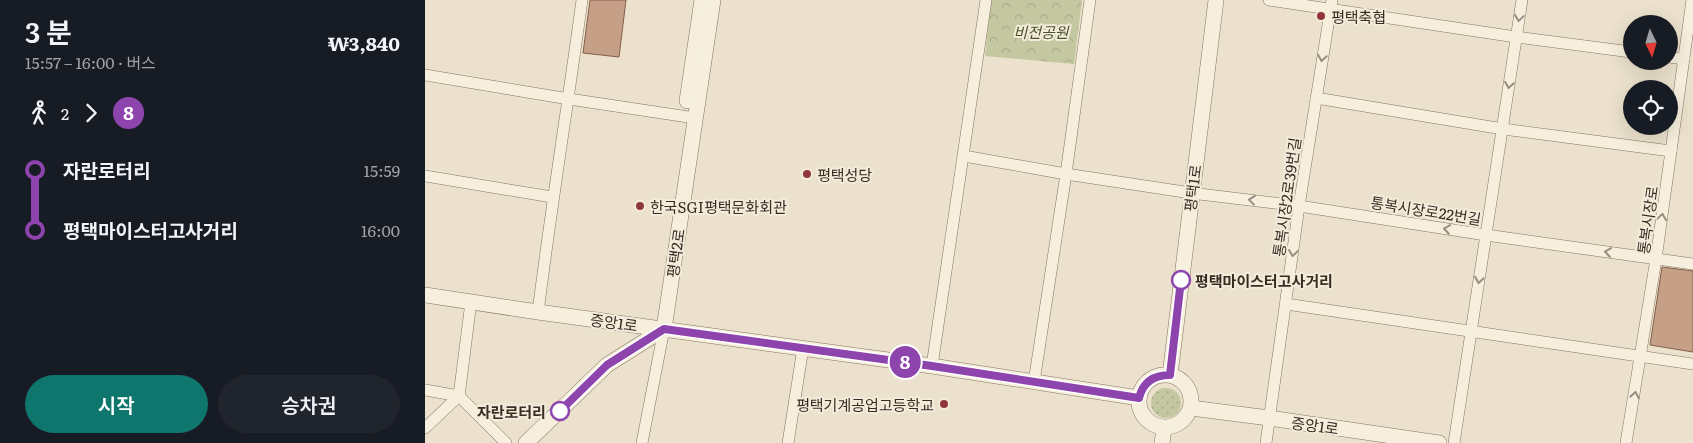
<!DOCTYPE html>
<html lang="ko">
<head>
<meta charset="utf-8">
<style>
  :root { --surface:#171b24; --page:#20242c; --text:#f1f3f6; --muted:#9ea1a6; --accent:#0f766e }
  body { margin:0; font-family:Literata,"Noto Sans KR",serif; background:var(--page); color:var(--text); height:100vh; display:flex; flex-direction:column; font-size:19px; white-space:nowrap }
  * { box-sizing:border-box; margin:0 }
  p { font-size:16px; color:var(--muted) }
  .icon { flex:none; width:28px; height:28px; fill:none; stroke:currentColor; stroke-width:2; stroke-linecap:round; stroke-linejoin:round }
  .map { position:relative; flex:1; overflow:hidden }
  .side { display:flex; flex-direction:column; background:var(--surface); width:425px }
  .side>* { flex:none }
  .badge { padding:0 10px; border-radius:16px; font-size:18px; line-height:32px }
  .needle { width:32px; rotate:175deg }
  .buttons { position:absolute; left:1198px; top:15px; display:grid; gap:10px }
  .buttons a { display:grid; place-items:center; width:55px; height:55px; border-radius:50%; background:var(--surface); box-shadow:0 5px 20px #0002; font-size:25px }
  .map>.badge { position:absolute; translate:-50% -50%; box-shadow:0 0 0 2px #fff }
  .legs { display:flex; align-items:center; gap:8px; height:55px; padding:0 25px; font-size:16px }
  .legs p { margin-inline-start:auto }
  .headline { display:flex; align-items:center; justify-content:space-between; height:85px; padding:0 25px }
  h1 { font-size:28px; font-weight:600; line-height:38px }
  .cta { display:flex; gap:10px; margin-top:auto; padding:10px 25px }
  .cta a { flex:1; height:58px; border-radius:30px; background:var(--accent); color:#fff; font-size:20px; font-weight:600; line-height:58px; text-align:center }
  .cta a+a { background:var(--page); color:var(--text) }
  ul { padding:0 25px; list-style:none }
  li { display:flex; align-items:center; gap:18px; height:60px; font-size:19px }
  li i { display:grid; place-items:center; width:8px; height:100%; margin:0 6px; background:currentColor }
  li i::after { content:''; width:12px; height:12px; margin:-6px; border:4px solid; border-radius:50%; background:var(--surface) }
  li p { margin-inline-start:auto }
  li:first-child i { background:linear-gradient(#0000 50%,currentColor 0) }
  li:last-child i { background:linear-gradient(currentColor 50%,#0000 0) }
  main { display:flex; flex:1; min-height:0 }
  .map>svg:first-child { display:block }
  .grass { fill:url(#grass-dots) }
  .forest { fill:url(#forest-crowns) }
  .building { fill:#c59f86; stroke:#835f49 }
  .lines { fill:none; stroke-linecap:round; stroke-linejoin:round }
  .minor-casing { stroke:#867461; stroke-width:12 }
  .tertiary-casing { stroke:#867461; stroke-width:16 }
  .minor { stroke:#f6efde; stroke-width:11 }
  .tertiary { stroke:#f6efde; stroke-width:15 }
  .oneway { stroke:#988e80 }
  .line-1-casing { stroke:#fff; stroke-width:11 }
  .line-1 { stroke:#8e44ad; stroke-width:8 }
  .poi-dot { fill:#8f3739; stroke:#f3ecdb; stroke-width:2 }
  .stop-1-dot { fill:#fff; stroke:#8e44ad; stroke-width:2.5 }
  .labels { text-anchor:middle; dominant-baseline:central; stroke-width:4; stroke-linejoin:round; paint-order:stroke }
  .poi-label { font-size:15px; fill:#392d23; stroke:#f3ecdb; text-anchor:start }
  .park-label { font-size:15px; font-style:italic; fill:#4a532c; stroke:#f3ecdb }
  .street-label { font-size:15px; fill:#392d23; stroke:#f3ecdb }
  .stop-label { font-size:15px; font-weight:bold; fill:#392d23; stroke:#f3ecdb; text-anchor:start }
</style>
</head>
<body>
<main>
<section class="side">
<div class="headline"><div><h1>3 분</h1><p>15:57 – 16:00 · 버스</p></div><b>₩3,840</b></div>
<div class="legs"><svg class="icon" aria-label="walk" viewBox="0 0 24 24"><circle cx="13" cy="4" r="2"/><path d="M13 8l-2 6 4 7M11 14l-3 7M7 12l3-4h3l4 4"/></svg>2<svg class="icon" aria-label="forward" viewBox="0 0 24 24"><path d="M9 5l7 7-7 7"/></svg><b class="badge" style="background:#8e44ad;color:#fff">8</b></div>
<ul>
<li><i style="color:#8e44ad"></i><b>자란로터리</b><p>15:59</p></li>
<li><i style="color:#8e44ad"></i><b>평택마이스터고사거리</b><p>16:00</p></li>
</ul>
<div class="cta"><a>시작</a><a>승차권</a></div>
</section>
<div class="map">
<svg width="1268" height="443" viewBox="0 0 1268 443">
  <defs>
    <pattern id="grass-dots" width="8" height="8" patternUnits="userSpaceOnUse" patternTransform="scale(1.25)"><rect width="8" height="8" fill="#c4c8a0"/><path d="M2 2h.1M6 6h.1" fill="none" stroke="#a9ac8a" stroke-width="1.8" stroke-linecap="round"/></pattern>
    <pattern id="forest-crowns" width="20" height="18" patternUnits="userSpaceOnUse" patternTransform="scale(1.25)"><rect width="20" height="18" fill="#c4c8a0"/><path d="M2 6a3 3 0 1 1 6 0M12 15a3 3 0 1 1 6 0" fill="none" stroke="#a9ac8a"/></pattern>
  </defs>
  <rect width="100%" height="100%" fill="#ebe1cc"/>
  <circle class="grass" cx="741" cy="403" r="15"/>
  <polygon class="forest" points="566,0 657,0 649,64 560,56"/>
  <g class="building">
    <polygon points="165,0 201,0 194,57 158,53"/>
    <polygon points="1237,267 1268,271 1268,352 1225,345"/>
  </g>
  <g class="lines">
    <g class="minor-casing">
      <g id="minor">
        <polyline points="844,0 1091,37 1206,52"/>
        <polyline points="1244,57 1259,59"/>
        <polyline points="0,75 144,99 270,118"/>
        <polyline points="891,98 1078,129 1246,151"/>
        <polyline points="539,156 641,174 766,193 874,206 1061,235 1268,264"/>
        <polyline points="0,176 127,197"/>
        <polyline points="861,304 1268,364"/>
        <path d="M113,312C126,208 143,104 157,0"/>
        <polyline points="507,366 561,0"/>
        <polyline points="609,382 641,174 665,0"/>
        <polyline points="0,390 34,396 81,443"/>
        <polyline points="0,428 34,396 46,302"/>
        <polyline points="217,443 239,329"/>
        <polyline points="363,443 378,348"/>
        <polyline points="841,443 874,206 907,0"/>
        <polyline points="1029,443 1097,0"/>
        <polyline points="1201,443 1231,259 1267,0"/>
      </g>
    </g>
    <g class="tertiary-casing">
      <g id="tertiary">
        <polyline points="262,101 277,0"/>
        <polyline points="0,295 113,312 507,366 714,398"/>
        <circle cx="740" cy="401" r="26"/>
        <polyline points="745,375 791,0"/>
        <polyline points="766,408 844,418 1014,443"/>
        <polyline points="101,443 182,365 239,329 288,0"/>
        <polyline points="737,443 739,428"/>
      </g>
    </g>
    <use href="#minor" class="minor"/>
    <use href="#tertiary" class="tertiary"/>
  </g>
  <defs><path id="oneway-chevron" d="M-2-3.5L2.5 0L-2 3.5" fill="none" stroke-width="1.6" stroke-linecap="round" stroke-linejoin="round" transform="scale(1.25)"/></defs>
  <g class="oneway">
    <use href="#oneway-chevron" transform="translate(1094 18) rotate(98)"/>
    <use href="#oneway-chevron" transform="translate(897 58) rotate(99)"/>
    <use href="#oneway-chevron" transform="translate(1084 85) rotate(99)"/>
    <use href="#oneway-chevron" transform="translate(827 200) rotate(-173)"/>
    <use href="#oneway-chevron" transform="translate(1237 217) rotate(-82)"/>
    <use href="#oneway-chevron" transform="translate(1022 229) rotate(-171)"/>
    <use href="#oneway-chevron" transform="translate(1183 252) rotate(-172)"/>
    <use href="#oneway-chevron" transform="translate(868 253) rotate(98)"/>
    <use href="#oneway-chevron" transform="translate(1054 280) rotate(99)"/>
    <use href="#oneway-chevron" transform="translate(1210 395) rotate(-80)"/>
  </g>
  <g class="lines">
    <g class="line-1-casing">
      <path id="line-1" d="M135,411L182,365L239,329L507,366L714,398C718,382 729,375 745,375L756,280"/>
    </g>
    <use href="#line-1" class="line-1"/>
  </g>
  <g class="poi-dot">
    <circle cx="896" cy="16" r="5"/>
    <circle cx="382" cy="174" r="5"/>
    <circle cx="215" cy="206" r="5"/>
    <circle cx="519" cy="404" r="5"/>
  </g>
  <g class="stop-1-dot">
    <circle cx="756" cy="280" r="9"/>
    <circle cx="135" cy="411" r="9"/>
  </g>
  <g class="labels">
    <g class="poi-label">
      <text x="906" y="16">평택축협</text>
      <text x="392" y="174">평택성당</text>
      <text x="225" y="206">한국SGI평택문화회관</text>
      <text x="509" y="404" text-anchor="end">평택기계공업고등학교</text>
    </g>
    <g class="park-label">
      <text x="616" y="31">비전공원</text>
    </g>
    <g class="street-label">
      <text transform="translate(767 188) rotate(-83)">평택1로</text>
      <text transform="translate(861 197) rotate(-82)">통복시장2로39번길</text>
      <text transform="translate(1001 210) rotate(9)">통복시장로22번길</text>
      <text transform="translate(1222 220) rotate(-82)">통복시장로</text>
      <text transform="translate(250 253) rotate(-82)">평택2로</text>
      <text transform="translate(189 322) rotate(8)">중앙1로</text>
      <text transform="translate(890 425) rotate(8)">중앙1로</text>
    </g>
    <g class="stop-label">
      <text x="770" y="280">평택마이스터고사거리</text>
      <text x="121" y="411" text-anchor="end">자란로터리</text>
    </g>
  </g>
</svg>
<div class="buttons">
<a><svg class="needle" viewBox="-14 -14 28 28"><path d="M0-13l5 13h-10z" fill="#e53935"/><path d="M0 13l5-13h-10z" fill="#9ea1a6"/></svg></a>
<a><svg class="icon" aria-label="locate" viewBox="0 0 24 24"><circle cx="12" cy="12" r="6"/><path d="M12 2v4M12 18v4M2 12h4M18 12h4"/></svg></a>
</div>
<b class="badge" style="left:480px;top:362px;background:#8e44ad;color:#fff">8</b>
</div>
</main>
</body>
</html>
